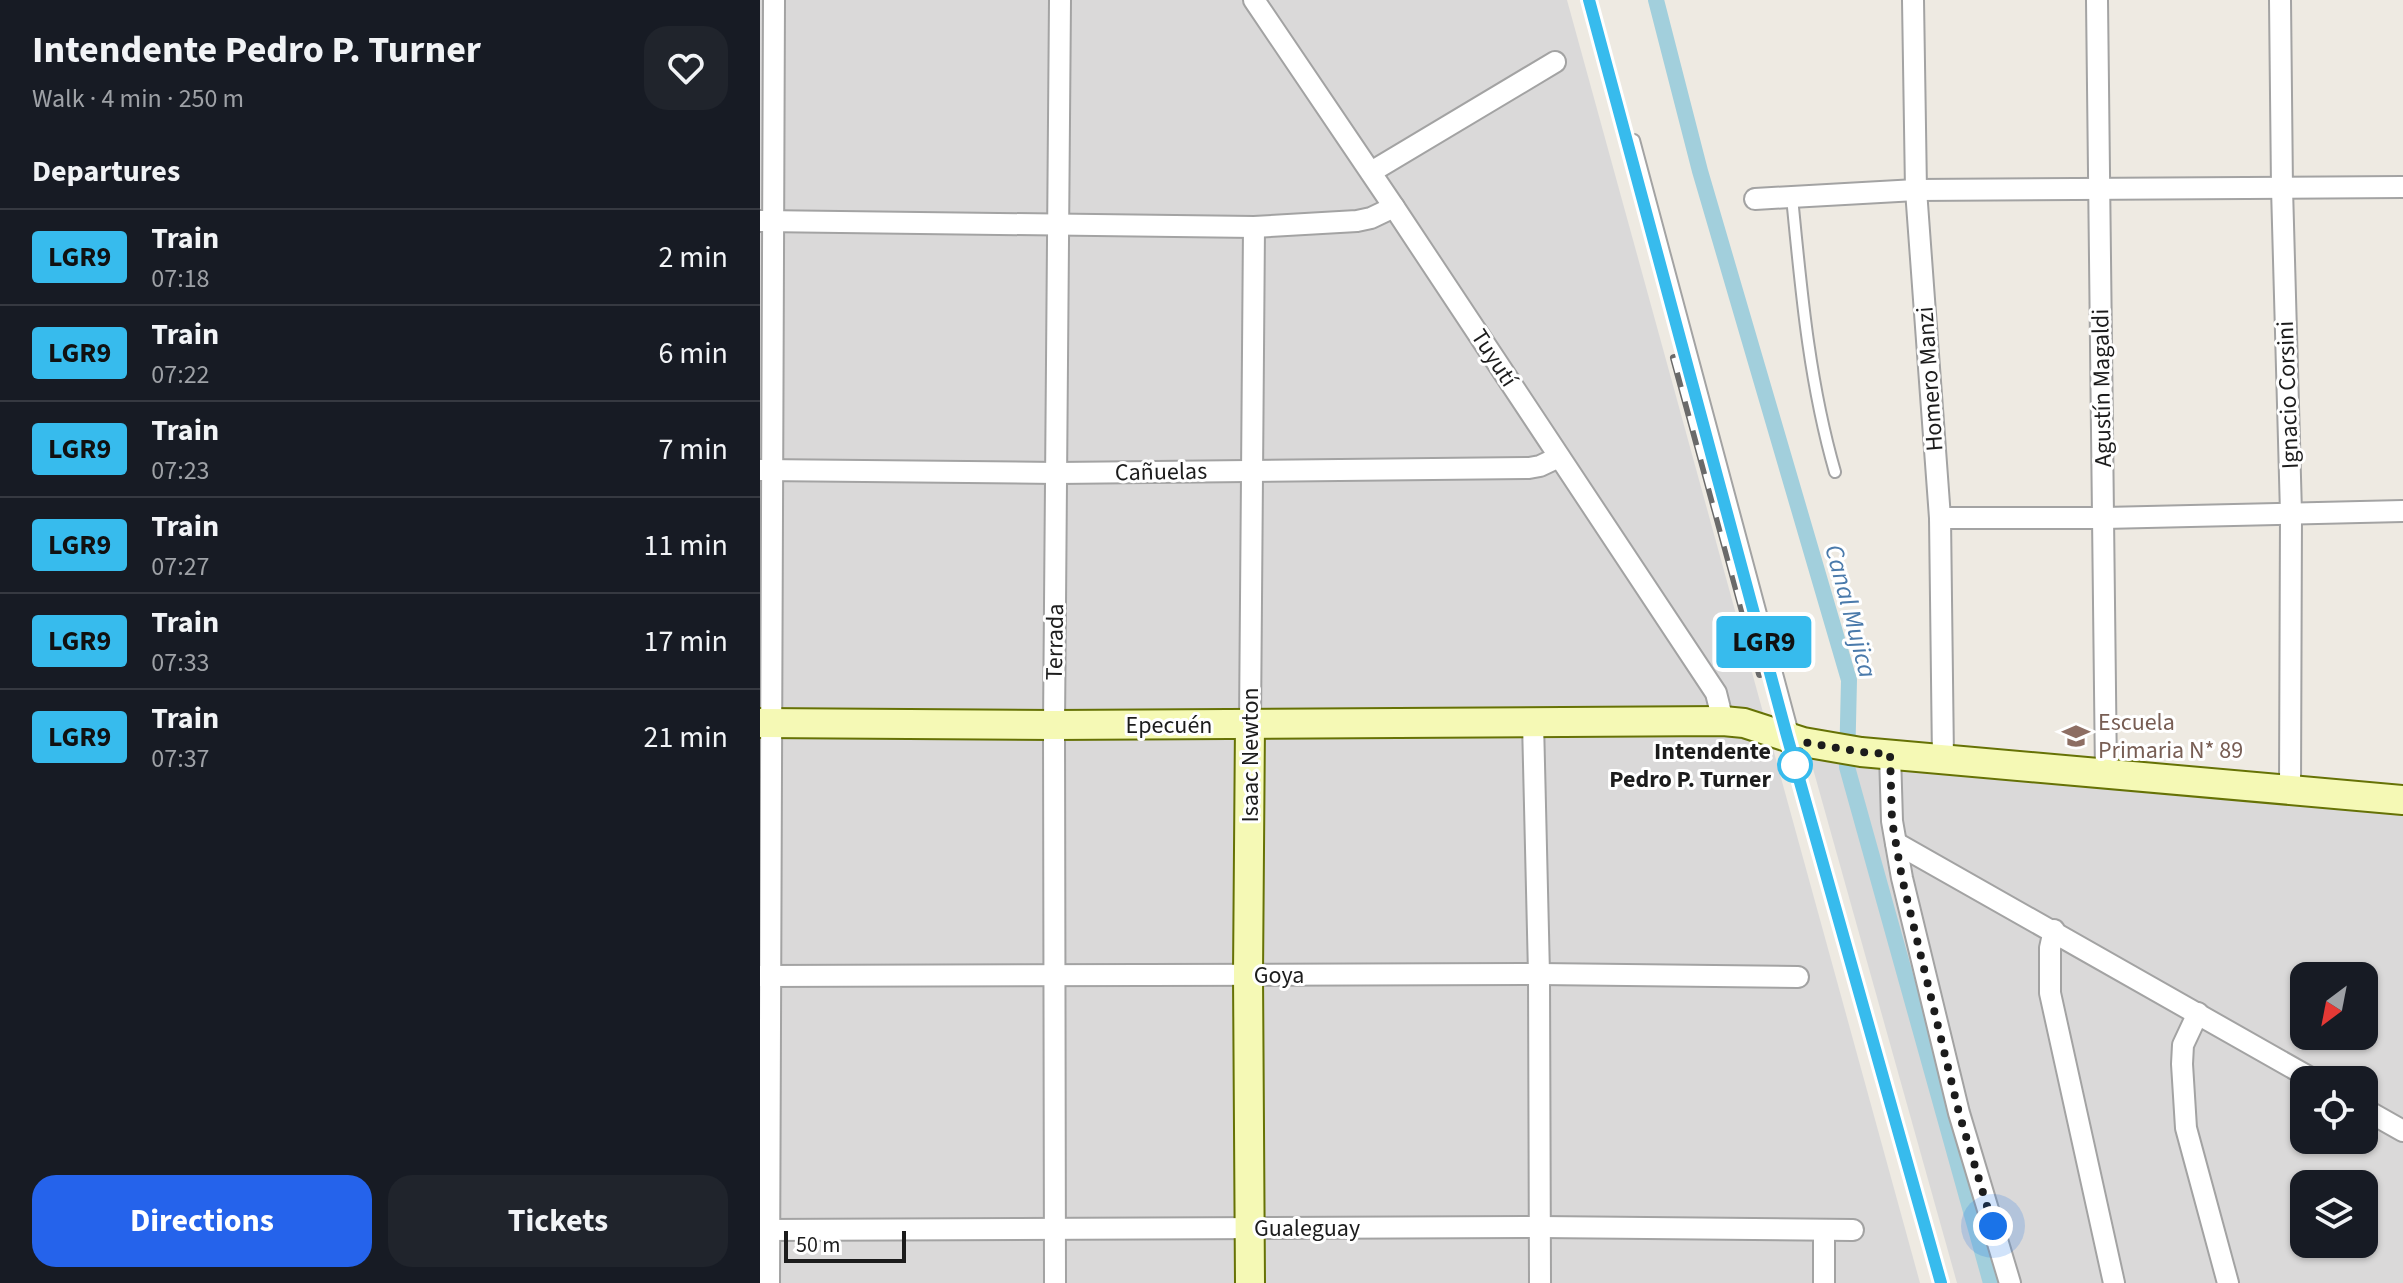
<!DOCTYPE html>
<html lang="en">
<head>
<meta charset="utf-8">
<style>
  :root { --surface:#171b24; --page:#20242c; --text:#f1f3f6; --muted:#9ea1a6; --line:#363941; --accent:#2563eb }
  body { margin:0; font-family:"Source Sans 3",sans-serif; background:var(--page); color:var(--text); height:100vh; display:flex; flex-direction:column; font-size:30px; white-space:nowrap }
  * { box-sizing:border-box; margin:0 }
  p { font-size:26px; color:var(--muted) }
  .icon { flex:none; width:44px; height:44px; fill:none; stroke:currentColor; stroke-width:2; stroke-linecap:round; stroke-linejoin:round }
  .map { position:relative; flex:1; overflow:hidden }
  .drawer { display:flex; flex-direction:column; background:var(--surface); width:760px }
  .drawer>* { flex:none }
  .badge { padding:0 16px; border-radius:6px; font-size:28px; line-height:52px }
  .needle { width:52px; rotate:212deg }
  .controls { position:absolute; left:1530px; top:962px; display:grid; gap:16px }
  .controls a { display:grid; place-items:center; width:88px; height:88px; border-radius:16px; background:var(--surface); box-shadow:0 2px 6px #0004; font-size:40px }
  .scale { position:absolute; left:24px; bottom:20px; width:122px; box-sizing:border-box; padding-left:8px; border:4px solid #1c1c1c; border-top:0; font-size:22px; line-height:28px; white-space:nowrap; color:#1c1c1c; -webkit-text-stroke:6px #fff; paint-order:stroke }
  .you { position:absolute; width:40px; height:40px; margin:-20px; border:6px solid #fff; border-radius:50%; background:#1a73e8; box-shadow:0 0 0 12px #1a73e833 }
  .map>.badge { position:absolute; translate:-50% -50%; box-shadow:0 0 0 4px #fff }
  h2 { padding:0 32px; font-size:30px; line-height:72px }
  .round { display:grid; place-items:center; flex:none; width:84px; height:84px; border-radius:24px; background:var(--page) }
  .head { display:flex; align-items:center; justify-content:space-between; height:136px; padding:0 32px }
  h1 { font-size:38px; font-weight:700; line-height:60px }
  .primary-button { display:flex; gap:16px; margin-top:auto; padding:16px 32px }
  .primary-button a { flex:1; height:92px; border-radius:24px; background:var(--accent); color:#fff; font-size:32px; font-weight:700; line-height:92px; text-align:center }
  .primary-button a+a { background:var(--page); color:var(--text) }
  ul { padding:0; list-style:none }
  li { display:flex; align-items:center; gap:24px; height:96px; padding:0 32px; border-top:2px solid var(--line) }
  li div { flex:1 }
  li b { display:block; font-size:30px }
  li em { font-style:normal }
  li .badge { min-width:88px; font-weight:700; text-align:center }
  main { display:flex; flex:1; min-height:0 }
  .map>svg:first-child { display:block }
  .residential { fill:#dad9d9; fill-rule:evenodd }
  .lines { fill:none; stroke-linecap:round; stroke-linejoin:round }
  .canal { stroke:#a2cfdc; stroke-width:16 }
  .lane-casing { stroke:#a3a3a3; stroke-width:14 }
  .street-casing { stroke:#a3a3a3; stroke-width:24 }
  .secondary-casing { stroke:#667205; stroke-width:32 }
  .lane { stroke:#fff; stroke-width:10 }
  .street { stroke:#fff; stroke-width:20 }
  .secondary { stroke:#f5f9b5; stroke-width:28 }
  .rail-casing { stroke:#6a6a6a; stroke-width:8 }
  .rail { stroke:#fff; stroke-width:5; stroke-dasharray:15; stroke-linecap:butt }
  .line-casing { stroke:#fff; stroke-width:18 }
  .line { stroke:#37bbed; stroke-width:12 }
  .walk { stroke:#1c1c1c; stroke-width:8; stroke-dasharray:0 14.4 }
  .stop-dot { fill:#fff; stroke:#37bbed; stroke-width:4 }
  .labels { text-anchor:middle; dominant-baseline:central; stroke-width:6; stroke-linejoin:round; paint-order:stroke }
  .street-label { font-size:24px; fill:#1c1c1c; stroke:#fff }
  .education-label { font-size:24px; fill:#785e54; stroke:#fff; text-anchor:start }
  .stop-label { font-size:24px; font-weight:bold; fill:#1c1c1c; stroke:#fff; text-anchor:end }
  .water-label { font-size:26px; font-style:italic; fill:#4a7aab; stroke:#fff }
</style>
</head>
<body>
<main>
<section class="drawer">
<div class="head"><div><h1>Intendente Pedro P. Turner</h1><p>Walk · 4 min · 250 m</p></div><a class="round"><svg class="icon" aria-label="heart" viewBox="0 0 24 24"><path d="M12 20l-8-8c-3-5 5-10 8-4 3-6 11-1 8 4z"/></svg></a></div>
<h2>Departures</h2>
<ul>
<li><span class="badge" style="background:#37bbed;color:#111">LGR9</span><div><b>Train</b><p>07:18</p></div><em>2 min</em></li>
<li><span class="badge" style="background:#37bbed;color:#111">LGR9</span><div><b>Train</b><p>07:22</p></div><em>6 min</em></li>
<li><span class="badge" style="background:#37bbed;color:#111">LGR9</span><div><b>Train</b><p>07:23</p></div><em>7 min</em></li>
<li><span class="badge" style="background:#37bbed;color:#111">LGR9</span><div><b>Train</b><p>07:27</p></div><em>11 min</em></li>
<li><span class="badge" style="background:#37bbed;color:#111">LGR9</span><div><b>Train</b><p>07:33</p></div><em>17 min</em></li>
<li><span class="badge" style="background:#37bbed;color:#111">LGR9</span><div><b>Train</b><p>07:37</p></div><em>21 min</em></li>
</ul>
<div class="primary-button"><a>Directions</a><a>Tickets</a></div>
</section>
<div class="map">
<svg width="1643" height="1283" viewBox="0 0 1643 1283">
  <rect width="100%" height="100%" fill="#eeeae2"/>
  <g class="residential">
    <polygon points="0,0 807,0 1160,1283 0,1283"/>
    <path d="M1050,758L1643,808V1283H1197ZM1544,976H1604V1036H1544ZM1544,1080H1604V1140H1544ZM1544,1184H1604V1244H1544Z"/>
  </g>
  <g class="lines">
    <polyline class="canal" points="896,0 940,171 1089,680 1087,767 1231,1283"/>
    <g class="lane-casing">
      <g id="lane">
        <polyline points="874,140 1034,737"/>
        <path d="M1032,197C1041,289 1049,382 1075,472"/>
      </g>
    </g>
    <g class="street-casing">
      <g id="street">
        <polyline points="494,0 634,207 956,693 963,721"/>
        <polyline points="1153,0 1156,190 1180,518 1183,759"/>
        <polyline points="1337,0 1346,775"/>
        <polyline points="1520,0 1522,188 1531,513 1530,791"/>
        <polyline points="611,172 795,62"/>
        <polyline points="995,199 1156,190 1643,187"/>
        <polyline points="1,221 494,227 597,221 611,218 634,207"/>
        <polyline points="0,470 297,473 769,468 780,466 799,457"/>
        <polyline points="1180,518 1344,518 1643,511"/>
        <polyline points="773,722 779,974 780,1283"/>
        <polyline points="490,724 494,227"/>
        <polyline points="1130,754 1132,821 1142,878 1199,1113 1250,1283"/>
        <polyline points="1136,843 1554,1080"/>
        <polyline points="1294,930 1290,948 1290,993 1354,1283"/>
        <polyline points="0,976 779,974 1038,977"/>
        <polyline points="1438,1013 1423,1045 1422,1064 1426,1128 1468,1283"/>
        <polyline points="1604,1109 1643,1131"/>
        <polyline points="0,1230 780,1227 1093,1230"/>
        <polyline points="9,1283 14,0"/>
        <polyline points="295,1283 294,725 300,0"/>
        <polyline points="1064,1283 1064,1230"/>
      </g>
    </g>
    <g class="secondary-casing">
      <g id="secondary">
        <polyline points="0,723 294,725 963,721 984,723 1043,742 1101,752 1643,800"/>
        <polyline points="490,1283 488,975 490,724"/>
      </g>
    </g>
    <use href="#lane" class="lane"/>
    <use href="#street" class="street"/>
    <use href="#secondary" class="secondary"/>
    <g class="rail-casing">
      <g id="rail">
        <polyline points="829,0 1027,736 1181,1283"/>
        <polyline points="914,358 1000,674"/>
      </g>
    </g>
    <use href="#rail" class="rail"/>
  </g>
  <g class="lines">
    <g class="line-casing">
      <polyline id="line" points="829,0 1027,736 1181,1283"/>
    </g>
    <use href="#line" class="line"/>
    <polyline class="walk" points="1035,765 1043,742 1101,752 1130,754 1132,821 1142,878 1199,1113 1233,1226"/>
  </g>
  <defs>
    <g id="school-bare" transform="scale(2.16)"><path d="M0-5L7-2L0 1L-7-2ZM-4 1L0 2.5L4 1V4Q0 6-4 4Z" fill="#8d6e63" stroke="#fff" stroke-width="2.5" paint-order="stroke"/></g>
  </defs>
  <g fill-rule="evenodd">
    <use href="#school-bare" x="1316" y="736"/>
  </g>
  <circle class="stop-dot" cx="1035" cy="765" r="16"/>
  <g class="labels">
    <g class="street-label">
      <text transform="translate(734 358) rotate(57)">Tuyutí</text>
      <text transform="translate(1170 379) rotate(-94)">Homero Manzi</text>
      <text transform="translate(1342 388) rotate(-91)">Agustín Magaldi</text>
      <text transform="translate(1528 395) rotate(-92)">Ignacio Corsini</text>
      <text transform="translate(401 472) rotate(-1)">Cañuelas</text>
      <text transform="translate(295 642) rotate(-89)">Terrada</text>
      <text x="409" y="725">Epecuén</text>
      <text transform="translate(490 755) rotate(-90)">Isaac Newton</text>
      <text x="519" y="975">Goya</text>
      <text x="547" y="1228">Gualeguay</text>
    </g>
    <g class="education-label">
      <text x="1338" y="722">Escuela<tspan x="1338" dy="28">Primaria N* 89</tspan></text>
    </g>
    <g class="stop-label">
      <text x="1011" y="751">Intendente<tspan x="1011" dy="28">Pedro P. Turner</tspan></text>
    </g>
    <g class="water-label">
      <text transform="translate(1091 611) rotate(75)">Canal Mujica</text>
    </g>
  </g>
</svg>
<div class="controls">
<a><svg class="needle" viewBox="-14 -14 28 28"><path d="M0-13l5 13h-10z" fill="#e53935"/><path d="M0 13l5-13h-10z" fill="#9ea1a6"/></svg></a>
<a><svg class="icon" aria-label="locate" viewBox="0 0 24 24"><circle cx="12" cy="12" r="6"/><path d="M12 2v4M12 18v4M2 12h4M18 12h4"/></svg></a>
<a><svg class="icon" aria-label="layers" viewBox="0 0 24 24"><path d="M12 4l9 5-9 5-9-5zM3 14l9 5 9-5"/></svg></a>
</div>
<div class="scale">50 m</div>
<div class="you" style="left:1233px;top:1226px"></div>
<b class="badge" style="left:1004px;top:642px;background:#37bbed;color:#111">LGR9</b>
</div>
</main>
</body>
</html>
